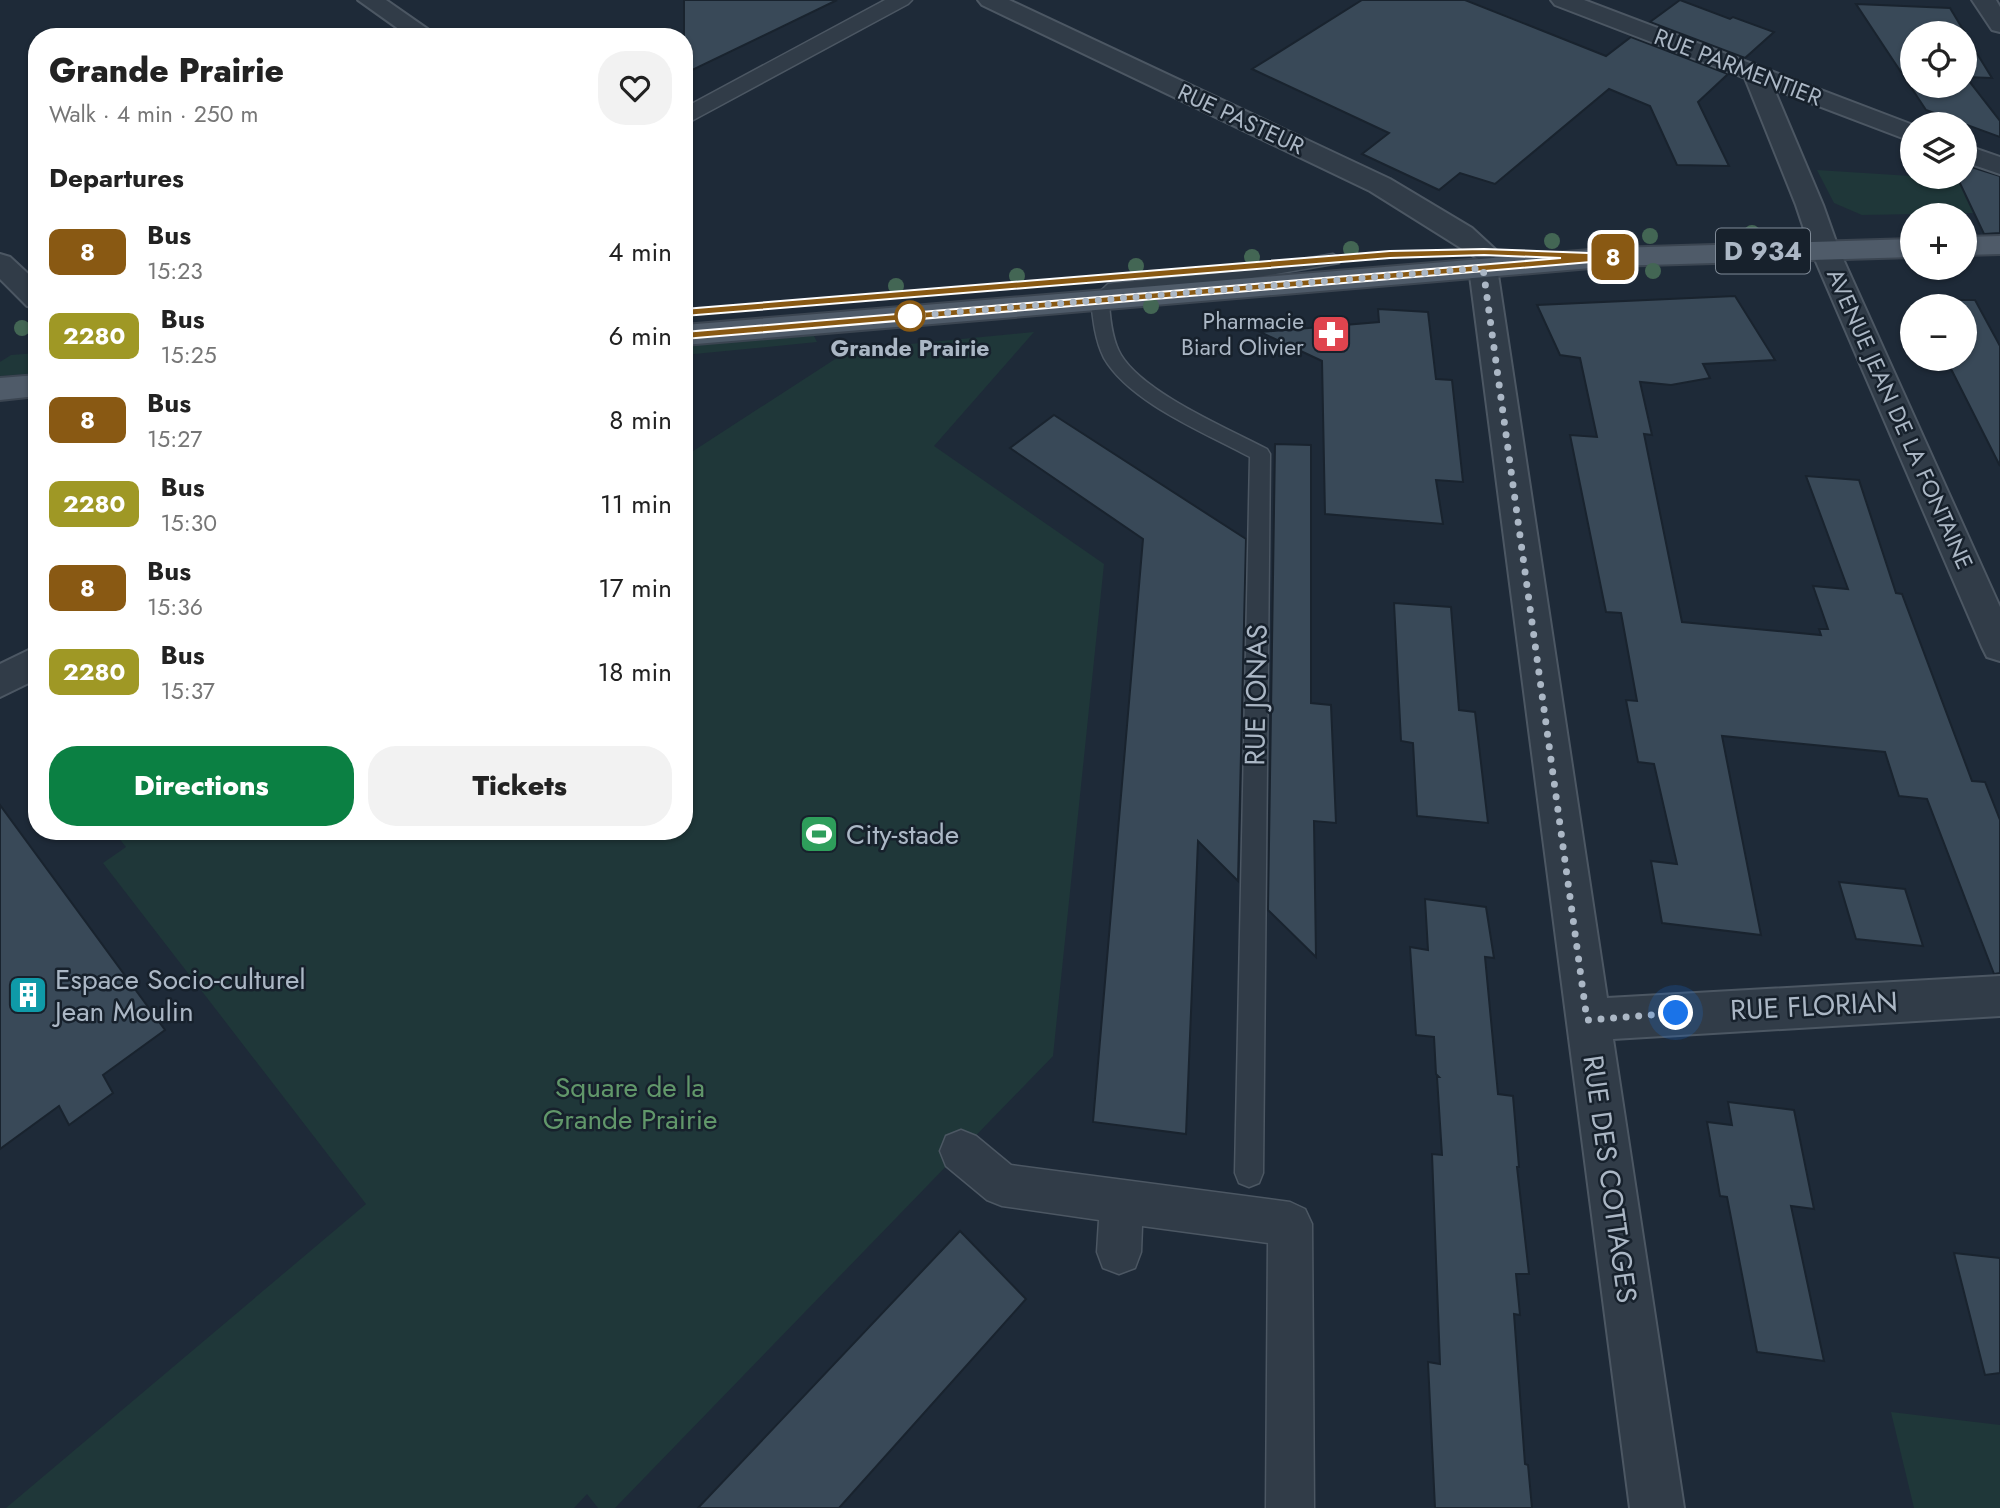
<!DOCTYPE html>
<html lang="en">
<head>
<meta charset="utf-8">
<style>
  :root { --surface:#fff; --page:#f2f2f2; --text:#222; --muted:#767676; --accent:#0b8043 }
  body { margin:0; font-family:Jost,sans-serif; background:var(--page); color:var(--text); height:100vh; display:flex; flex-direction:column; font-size:26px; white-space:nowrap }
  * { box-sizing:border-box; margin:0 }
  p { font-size:23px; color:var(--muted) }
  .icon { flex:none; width:38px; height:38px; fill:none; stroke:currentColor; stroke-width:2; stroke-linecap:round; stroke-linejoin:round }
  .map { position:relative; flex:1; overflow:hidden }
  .side { position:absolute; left:28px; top:28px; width:665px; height:812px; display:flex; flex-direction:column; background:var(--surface); border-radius:28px; box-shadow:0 2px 5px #0004 }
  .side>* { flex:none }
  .badge { padding:0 14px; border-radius:10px; font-size:24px; line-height:46px }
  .tools { position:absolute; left:1900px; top:21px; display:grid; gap:14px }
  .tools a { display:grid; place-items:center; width:77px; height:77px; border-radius:50%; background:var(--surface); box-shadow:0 2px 5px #0004; font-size:35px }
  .you { position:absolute; width:35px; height:35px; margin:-18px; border:5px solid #fff; border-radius:50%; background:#1a73e8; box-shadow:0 0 0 10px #1a73e833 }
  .map>.badge { position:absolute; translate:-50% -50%; box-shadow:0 0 0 4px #fff }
  h2 { padding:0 21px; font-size:26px; line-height:63px }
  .round { display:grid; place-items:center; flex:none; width:74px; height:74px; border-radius:28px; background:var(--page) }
  .overview { display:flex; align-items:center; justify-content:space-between; height:119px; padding:0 21px }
  h1 { font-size:33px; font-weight:800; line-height:52px }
  .cta { display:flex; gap:14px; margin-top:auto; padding:14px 21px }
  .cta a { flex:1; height:80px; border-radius:28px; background:var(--accent); color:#fff; font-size:28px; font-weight:800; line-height:80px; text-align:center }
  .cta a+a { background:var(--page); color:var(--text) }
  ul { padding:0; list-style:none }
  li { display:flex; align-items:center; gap:21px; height:84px; padding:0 21px }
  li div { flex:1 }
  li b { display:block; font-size:26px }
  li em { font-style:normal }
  li .badge { min-width:77px; font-weight:700; text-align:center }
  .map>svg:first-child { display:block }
  .green { fill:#1f3739 }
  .building { fill:#394958; stroke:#19232e; stroke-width:2 }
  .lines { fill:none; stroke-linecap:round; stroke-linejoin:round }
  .service-casing { stroke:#4c5763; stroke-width:3 }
  .pedestrian-casing { stroke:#4c5763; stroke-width:3 }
  .minor-casing { stroke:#4c5763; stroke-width:4 }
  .primary-casing { stroke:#3b4551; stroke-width:4 }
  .service { fill:#313c48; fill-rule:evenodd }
  .pedestrian { fill:#313c48; fill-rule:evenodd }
  .minor { fill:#313c48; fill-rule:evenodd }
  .primary { fill:#4f5b69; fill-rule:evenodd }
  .tree { fill:#436654 }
  .line { fill:#895913; stroke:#fff; stroke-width:2 }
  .walk { stroke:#abb7c5; stroke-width:7; stroke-dasharray:0 12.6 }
  .stop-dot { fill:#fff; stroke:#895913; stroke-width:3.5 }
  .labels { text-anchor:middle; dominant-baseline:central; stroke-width:5; stroke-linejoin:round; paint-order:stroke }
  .far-street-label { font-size:23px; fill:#abb7c5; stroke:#17212c }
  .far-poi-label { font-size:23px; fill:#abb7c5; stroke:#17212c; text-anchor:end }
  .far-stop-label { font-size:23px; font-weight:bold; fill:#abb7c5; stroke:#17212c }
  .shield { fill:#17212c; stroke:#7f8a97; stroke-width:2 }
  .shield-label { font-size:26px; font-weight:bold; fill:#abb7c5 }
  .street-label { font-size:28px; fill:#abb7c5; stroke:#17212c }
  .poi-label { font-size:28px; fill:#abb7c5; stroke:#17212c; text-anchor:start }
  .park-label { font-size:28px; fill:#61976a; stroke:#17212c }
</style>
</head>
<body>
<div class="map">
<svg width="2000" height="1508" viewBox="0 0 2000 1508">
  <rect width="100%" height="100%" fill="#1e2a38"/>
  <g class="green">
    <polygon points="1817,170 1958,179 1975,213 1862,215 1834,203"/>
    <polygon points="812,332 817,342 684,355 684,343"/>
    <polygon points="1034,332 934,446 1104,564 1053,1056 615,1508 598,1508 587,1494 574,1508 6,1508 366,1204 103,863 126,847 113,831 684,831 684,457 849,350"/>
    <polygon points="37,353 37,373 0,376 0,362 11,355"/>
    <polygon points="1891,1412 2000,1425 2000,1508 1914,1508"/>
  </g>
  <g class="building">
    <polygon points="684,0 837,0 684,74"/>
    <polygon points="1362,0 1465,0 1606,56 1631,37 1728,74 1698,102 1729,166 1677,165 1650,106 1609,89 1495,184 1460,173 1439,190 1362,154 1389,133 1252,69"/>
    <polygon points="1680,0 1730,19 1733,17 1774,32 1745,58 1650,22"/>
    <polygon points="1856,4 1950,8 1965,33 1913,33 1913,86 1965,86 1965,34 1992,78 1966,77 2000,121 2000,137 1926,110"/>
    <polygon points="1965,165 2000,176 2000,233 1984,234 1957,177 1965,177"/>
    <polygon points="1735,296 1775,360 1703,364 1710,378 1671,385 1640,382 1652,435 1644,434 1682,622 1821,635 1819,629 1828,629 1813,586 1848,589 1806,476 1859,480 1896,593 1902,594 1972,781 1985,782 2000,820 2000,973 1994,974 1927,799 1899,796 1885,752 1722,736 1761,935 1662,923 1651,861 1677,864 1654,764 1638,762 1626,700 1637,701 1621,613 1606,612 1570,435 1597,437 1580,358 1560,355 1537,305"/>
    <polygon points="1922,300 1975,300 2000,346 2000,466 1946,359 1965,359 1965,306 1925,306"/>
    <polygon points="1378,309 1428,312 1436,379 1452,380 1463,482 1436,480 1443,524 1325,514 1322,361 1260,332 1379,322"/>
    <polygon points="1054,415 1246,539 1238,881 1198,841 1186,1134 1093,1122 1143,539 1010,448"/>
    <polygon points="1275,444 1311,445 1311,703 1331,705 1336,823 1314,821 1316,957 1268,910"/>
    <polygon points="1394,603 1451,607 1459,710 1475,712 1488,823 1417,816 1413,743 1401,741"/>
    <polygon points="0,805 165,1030 103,1075 113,1093 69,1125 59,1106 0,1149"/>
    <polygon points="1839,882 1905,889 1923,946 1856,939"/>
    <polygon points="1425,899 1486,907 1494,958 1485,957 1498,1094 1513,1096 1519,1167 1517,1167 1529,1274 1516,1274 1520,1315 1514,1314 1525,1464 1528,1465 1532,1508 1435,1508 1428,1362 1440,1364 1432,1154 1442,1155 1437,1077 1439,1077 1436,1074 1434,1037 1416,1035 1410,947 1428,950"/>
    <polygon points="1728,1102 1794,1110 1814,1209 1791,1206 1824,1361 1757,1352 1727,1197 1720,1196 1707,1122 1732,1125"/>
    <polygon points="960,1231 1026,1299 839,1508 698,1508"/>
    <polygon points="1954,1253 2000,1258 2000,1373 1985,1375"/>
  </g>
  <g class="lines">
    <g class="service-casing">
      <path id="service" d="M1333,254L1341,259L1339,263L1223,283L1119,293L1109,302C1110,319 1112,340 1121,355C1144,393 1227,428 1267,449L1270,454L1263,1173L1259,1183L1249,1187L1239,1183L1235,1173L1250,457C1206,433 1130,403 1104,358C1095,340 1093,319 1091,300L1108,284L1114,283L1223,273Z"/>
    </g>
    <g class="pedestrian-casing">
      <g id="pedestrian">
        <polygon points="885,0 912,0 908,4 684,125 684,108"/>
        <polygon points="961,1130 976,1136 1011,1165 1290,1202 1305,1209 1312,1224 1314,1508 1266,1508 1268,1243 1142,1226 1141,1252 1135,1268 1119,1274 1103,1268 1097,1252 1099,1220 1002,1206 987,1200 946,1166 940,1151 946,1136"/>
      </g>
    </g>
    <g class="minor-casing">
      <g id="minor">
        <polygon points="358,0 386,0 439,37 410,37"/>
        <polygon points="978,0 1009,0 1390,179 1472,228 1498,252 1494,258 1487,260 1493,262 1497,268 1607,998 2000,976 2000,1016 1613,1039 1684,1508 1630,1508 1469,268 1473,262 1480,260 1370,191 982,5"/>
        <polygon points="1551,0 1584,0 1913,125 1913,142 1774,89 1823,205 1839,250 2000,607 2000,661 1987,657 1982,647 1811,250 1796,205 1745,78 1555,5"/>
        <polygon points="1972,0 1996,0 2000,7 2000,32 1992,30"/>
        <polygon points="1965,145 2000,157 2000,174 1965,162"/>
        <polygon points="0,254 10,257 37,282 37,308 27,306 0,279"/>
        <polygon points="37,646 37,679 0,697 0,664"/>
      </g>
    </g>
    <g class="primary-casing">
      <g id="primary">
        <polygon points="2000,236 2000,254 1965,255 1965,237"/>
        <polygon points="1913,239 1913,257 1614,266 684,345 684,325 1614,248"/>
        <polygon points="37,375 37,396 0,400 0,378"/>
      </g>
    </g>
    <use href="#service" class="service"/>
    <use href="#pedestrian" class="pedestrian"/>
    <use href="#minor" class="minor"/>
    <use href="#primary" class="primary"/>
  </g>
  <g class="tree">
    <circle cx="1752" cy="233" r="8"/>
    <circle cx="1650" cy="236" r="8"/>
    <circle cx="1552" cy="241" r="8"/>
    <circle cx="1351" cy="249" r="8"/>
    <circle cx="1252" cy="257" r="8"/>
    <circle cx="1136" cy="266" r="8"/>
    <circle cx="1653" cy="271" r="8"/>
    <circle cx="1017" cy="276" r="8"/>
    <circle cx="896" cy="286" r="8"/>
    <circle cx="1151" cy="306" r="8"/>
    <circle cx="22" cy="328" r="8"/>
  </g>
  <polygon class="line" points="1484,249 1614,254 1619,257 1614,260 684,339 679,335 684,332 1561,258 1484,255 1390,258 684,316 679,313 684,309 1390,251"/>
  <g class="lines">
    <polyline class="walk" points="910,316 1483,268 1587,1020 1676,1013"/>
  </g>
  <defs>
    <g id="pharmacy-square" transform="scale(2.0125)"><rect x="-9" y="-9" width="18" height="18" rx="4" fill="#e0444e" stroke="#17212c"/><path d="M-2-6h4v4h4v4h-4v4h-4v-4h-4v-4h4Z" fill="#fff"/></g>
    <g id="stadium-square" transform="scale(2.0125)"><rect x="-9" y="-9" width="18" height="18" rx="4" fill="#2e9e5b" stroke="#17212c"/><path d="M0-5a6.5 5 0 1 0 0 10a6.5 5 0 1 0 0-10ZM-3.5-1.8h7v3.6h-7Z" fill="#fff"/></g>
    <g id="building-square" transform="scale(2.0125)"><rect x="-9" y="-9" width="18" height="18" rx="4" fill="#0f9aa8" stroke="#17212c"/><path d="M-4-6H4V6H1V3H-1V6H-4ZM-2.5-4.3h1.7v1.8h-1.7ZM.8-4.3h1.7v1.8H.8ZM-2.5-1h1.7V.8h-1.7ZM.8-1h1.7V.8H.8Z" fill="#fff"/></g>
  </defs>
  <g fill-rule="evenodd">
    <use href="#pharmacy-square" x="1331" y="334"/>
    <use href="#stadium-square" x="819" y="834"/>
    <use href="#building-square" x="28" y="995"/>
  </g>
  <circle class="stop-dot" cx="910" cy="316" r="14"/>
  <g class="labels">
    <g class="far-street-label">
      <text transform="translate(1738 67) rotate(21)">RUE PARMENTIER</text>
      <text transform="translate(1241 119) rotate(25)">RUE PASTEUR</text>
      <text transform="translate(1900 419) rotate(66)">AVENUE JEAN DE LA FONTAINE</text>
    </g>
    <g class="far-poi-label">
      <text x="1304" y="321">Pharmacie<tspan x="1304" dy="26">Biard Olivier</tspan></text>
    </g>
    <g class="far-stop-label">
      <text x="910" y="348">Grande Prairie</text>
    </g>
    <rect class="shield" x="1716" y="228.5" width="94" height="45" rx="5"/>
    <g class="shield-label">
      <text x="1763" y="251">D 934</text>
    </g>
    <g class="street-label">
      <text transform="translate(1256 695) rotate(-89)">RUE JONAS</text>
      <text transform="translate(1814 1006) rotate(-3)">RUE FLORIAN</text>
      <text transform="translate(1610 1179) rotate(82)">RUE DES COTTAGES</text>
    </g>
    <g class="poi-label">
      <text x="846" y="834">City-stade</text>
      <text x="55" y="979">Espace Socio-culturel<tspan x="55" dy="32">Jean Moulin</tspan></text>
    </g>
    <g class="park-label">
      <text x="630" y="1087">Square de la<tspan x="630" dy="32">Grande Prairie</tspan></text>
    </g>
  </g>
</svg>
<div class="tools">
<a><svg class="icon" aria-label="locate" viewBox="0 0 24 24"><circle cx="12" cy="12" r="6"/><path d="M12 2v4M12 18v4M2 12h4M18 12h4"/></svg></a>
<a><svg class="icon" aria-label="layers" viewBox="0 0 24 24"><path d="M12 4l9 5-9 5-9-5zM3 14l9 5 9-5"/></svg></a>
<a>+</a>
<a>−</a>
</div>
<div class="you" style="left:1676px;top:1013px"></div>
<b class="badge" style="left:1613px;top:257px;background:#895913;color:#fff">8</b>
<section class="side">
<div class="overview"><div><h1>Grande Prairie</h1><p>Walk · 4 min · 250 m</p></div><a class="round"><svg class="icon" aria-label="heart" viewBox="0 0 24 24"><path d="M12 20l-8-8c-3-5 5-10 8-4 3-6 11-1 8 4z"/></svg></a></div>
<h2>Departures</h2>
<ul>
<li><span class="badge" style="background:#895913;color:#fff">8</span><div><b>Bus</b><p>15:23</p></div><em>4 min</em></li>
<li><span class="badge" style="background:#9f9825;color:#fff">2280</span><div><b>Bus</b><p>15:25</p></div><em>6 min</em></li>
<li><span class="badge" style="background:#895913;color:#fff">8</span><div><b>Bus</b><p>15:27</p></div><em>8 min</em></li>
<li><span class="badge" style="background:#9f9825;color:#fff">2280</span><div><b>Bus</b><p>15:30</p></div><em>11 min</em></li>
<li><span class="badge" style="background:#895913;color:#fff">8</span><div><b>Bus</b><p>15:36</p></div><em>17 min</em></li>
<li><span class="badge" style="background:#9f9825;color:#fff">2280</span><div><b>Bus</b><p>15:37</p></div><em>18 min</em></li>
</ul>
<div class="cta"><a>Directions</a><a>Tickets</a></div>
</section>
</div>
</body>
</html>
